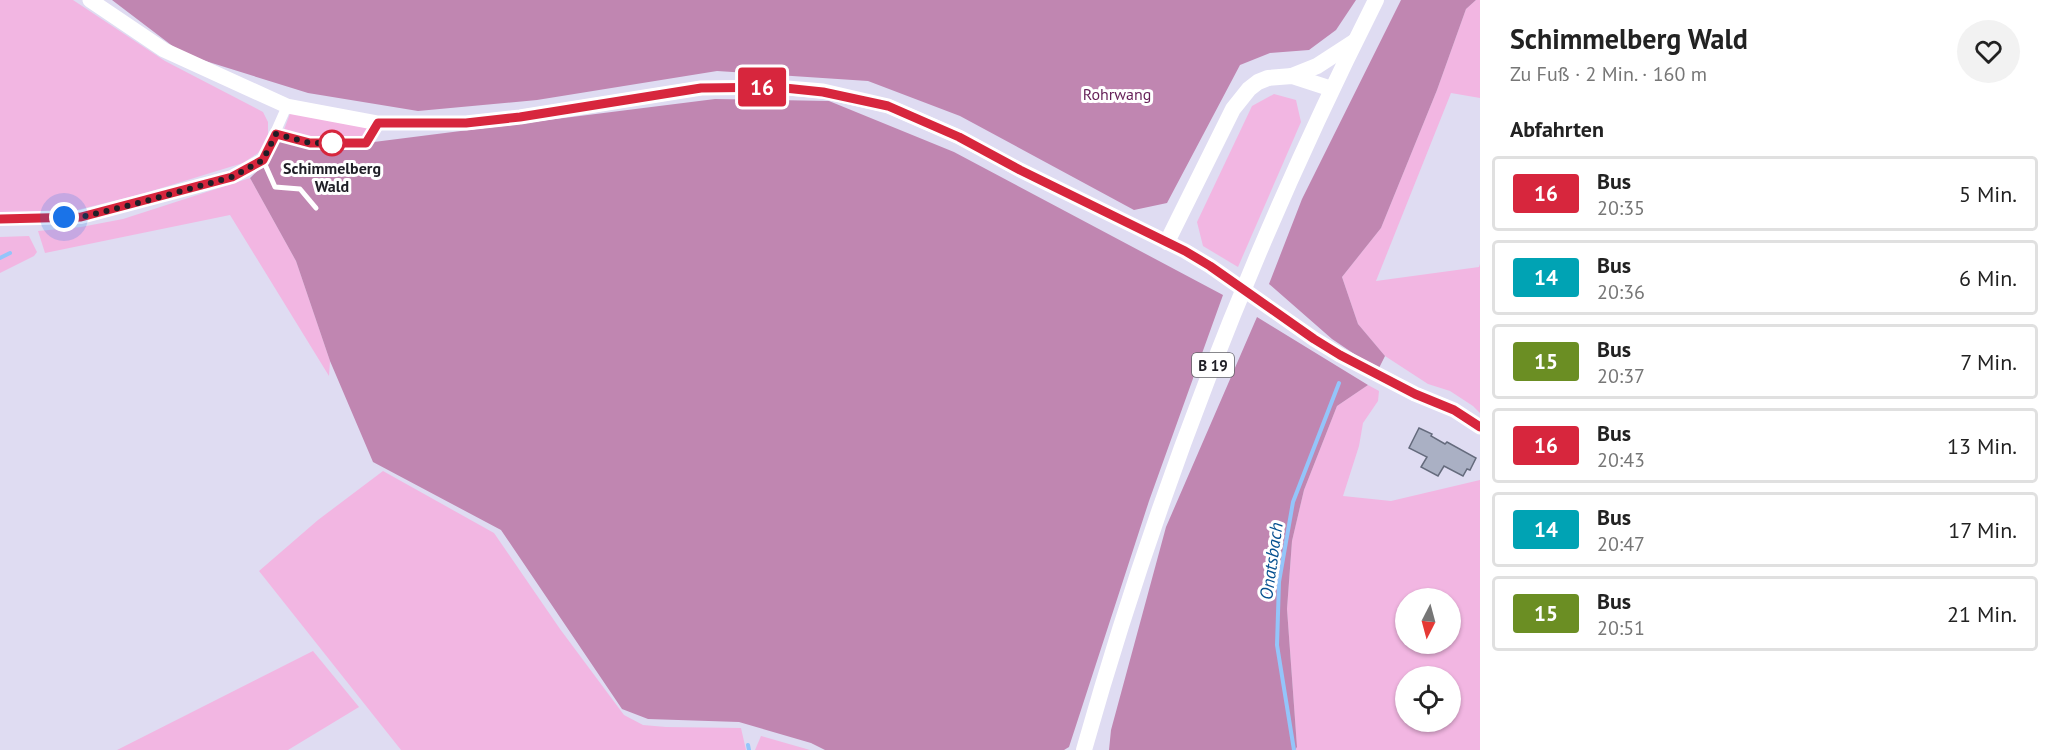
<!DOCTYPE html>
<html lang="de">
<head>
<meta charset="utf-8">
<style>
  :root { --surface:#fff; --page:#f2f2f2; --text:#222; --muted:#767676; --line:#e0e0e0 }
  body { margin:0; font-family:"PT Sans",sans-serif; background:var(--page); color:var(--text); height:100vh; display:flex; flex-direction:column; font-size:22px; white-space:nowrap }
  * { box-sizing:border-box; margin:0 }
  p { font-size:20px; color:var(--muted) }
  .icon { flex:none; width:33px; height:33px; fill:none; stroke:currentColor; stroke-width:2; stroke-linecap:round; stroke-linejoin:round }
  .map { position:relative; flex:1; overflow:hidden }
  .side { display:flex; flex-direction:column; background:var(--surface); width:570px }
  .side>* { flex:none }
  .badge { padding:0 12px; border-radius:4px; font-size:21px; line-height:39px }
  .needle { width:39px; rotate:186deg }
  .fabs { position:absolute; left:1395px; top:588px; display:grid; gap:12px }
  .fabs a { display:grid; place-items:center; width:66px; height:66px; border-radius:50%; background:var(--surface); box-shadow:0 2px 4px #0004; font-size:30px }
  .you { position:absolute; width:30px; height:30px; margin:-15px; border:4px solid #fff; border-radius:50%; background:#1a73e8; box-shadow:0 0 0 9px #1a73e833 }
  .map>.badge { position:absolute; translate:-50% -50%; box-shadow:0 0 0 3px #fff }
  h2 { padding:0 30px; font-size:22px; line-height:54px }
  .round { display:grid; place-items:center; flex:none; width:63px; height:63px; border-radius:32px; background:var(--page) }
  .head { display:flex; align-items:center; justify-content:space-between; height:102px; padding:0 30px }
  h1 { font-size:28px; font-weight:600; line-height:45px }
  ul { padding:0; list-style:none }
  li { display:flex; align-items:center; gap:18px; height:75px; margin:0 12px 9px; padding:0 18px; border:3px solid var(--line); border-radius:6px }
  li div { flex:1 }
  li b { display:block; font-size:22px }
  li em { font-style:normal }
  li .badge { min-width:66px; font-weight:700; text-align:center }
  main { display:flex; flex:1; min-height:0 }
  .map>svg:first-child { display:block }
  .green { fill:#f2b6e2; fill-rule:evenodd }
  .forest { fill:#c086b1 }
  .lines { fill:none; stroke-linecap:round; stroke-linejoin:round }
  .stream { stroke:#94c5fa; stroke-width:4 }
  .building { fill:#aab0c4; stroke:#656b7d; stroke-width:1.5 }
  .lane { stroke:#fff; stroke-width:5 }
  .street { stroke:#fff; stroke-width:10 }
  .secondary { stroke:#fff; stroke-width:15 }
  .primary { stroke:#fff; stroke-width:16 }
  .line-casing { stroke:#fff; stroke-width:14 }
  .line { stroke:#d7263d; stroke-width:9 }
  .walk { stroke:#1f1e26; stroke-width:6; stroke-dasharray:0 10.8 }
  .stop-dot { fill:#fff; stroke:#d7263d; stroke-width:3 }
  .labels { text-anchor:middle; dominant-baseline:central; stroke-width:6; stroke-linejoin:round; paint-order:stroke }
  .shield { fill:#fff; stroke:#626267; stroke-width:1.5 }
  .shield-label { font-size:15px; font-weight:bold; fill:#1f1e26 }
  .park-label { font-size:16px; fill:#651f57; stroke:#fff }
  .stop-label { font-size:16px; font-weight:bold; fill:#1f1e26; stroke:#fff }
  .water-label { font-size:18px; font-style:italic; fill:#075190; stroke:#fff }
</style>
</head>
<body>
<main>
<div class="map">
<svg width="1480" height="750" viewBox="0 0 1480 750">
  <rect width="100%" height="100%" fill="#dfdcf2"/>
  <g class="green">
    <polygon points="0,0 73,0 165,61 263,112 268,122 268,138 258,153 243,163 142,194 77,210 0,213"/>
    <polygon points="1476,0 1480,0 1480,98 1451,93 1376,281 1479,267 1480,264 1480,413 1473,406 1450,391 1428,384 1385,356 1358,324 1342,277 1381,228 1437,90 1466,9"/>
    <polygon points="1274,94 1296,100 1301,122 1238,267 1203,246 1197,222 1252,106"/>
    <polygon points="291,111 376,126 366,143 310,143 282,135"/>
    <polygon points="250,178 296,261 330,361 329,376 230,215 45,253 38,231 81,227 123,219"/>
    <polygon points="29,236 37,252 34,256 0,273 0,237"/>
    <path d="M1368,385L1379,391L1378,401L1363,423L1359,446L1343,496L1391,501L1480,480V750H1294L1297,747L1287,609L1292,541L1304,490L1337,406ZM1406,598H1450V644H1406ZM1406,676H1450V722H1406Z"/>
    <polygon points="383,471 494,533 560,629 624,715 643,725 666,727 741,728 746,750 401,750 259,571 318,520"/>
    <polygon points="313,651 359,707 288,750 117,750"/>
    <polygon points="761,736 810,750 755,750"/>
  </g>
  <g class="forest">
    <polygon points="112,0 1356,0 1336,30 1309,50 1270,53 1240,65 1167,203 1134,210 960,116 868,81 717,71 537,100 418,111 308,93 183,54"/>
    <polygon points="1401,0 1476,0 1466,9 1437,90 1381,228 1342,277 1358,324 1385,356 1378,370 1332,339 1269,284 1302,199"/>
    <polygon points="715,99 829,101 954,152 1223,295 1149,501 1069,747 1064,750 825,750 811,743 739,722 648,719 622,709 501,530 373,462 330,361 296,261 250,178 267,162 282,135 310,143 366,143"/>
    <polygon points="1257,317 1368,385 1337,406 1304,490 1292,541 1287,609 1297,747 1295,750 1109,750 1111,730 1166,527"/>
  </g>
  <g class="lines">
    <g class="stream">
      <polyline points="0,258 10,253"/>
      <polyline points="748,745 749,750"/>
      <polyline points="1294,750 1277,645 1279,582 1293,502 1339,383"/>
    </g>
  </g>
  <polygon class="building" points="1419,428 1432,434 1431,436 1445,444 1447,442 1476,458 1470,470 1467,469 1463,476 1444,466 1438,476 1421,467 1427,457 1409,448"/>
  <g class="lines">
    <g class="lane">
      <polyline points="276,134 310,143 366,143 377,125"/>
      <polyline points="263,160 275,187 300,189 316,208"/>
    </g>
    <polyline class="street" points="0,219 81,217 232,177 263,160 287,106"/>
    <polyline class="secondary" points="90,0 164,50 287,106 378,123 466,123 520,117 701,88 775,87 823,91 888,106 959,137 1020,170 1185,251 1210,266 1314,339 1340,355 1415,394 1454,410 1480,427"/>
    <g class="primary">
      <polyline points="1292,76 1317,66 1354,42"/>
      <polyline points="1167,242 1233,109 1249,89 1258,82 1268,78 1292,76 1332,89"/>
      <path d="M1084,750C1157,491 1255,240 1376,0"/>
    </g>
  </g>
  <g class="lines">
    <g class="line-casing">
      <polyline id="line" points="0,219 81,217 232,177 263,160 276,134 310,143 366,143 378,123 466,123 520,117 701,88 775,87 823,92 888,106 959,137 1020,170 1185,251 1210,266 1314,339 1340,355 1415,394 1454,410 1480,427"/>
    </g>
    <use href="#line" class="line"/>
    <polyline class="walk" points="64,217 81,217 131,205 232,177 263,160 276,134 310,143 332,143"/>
  </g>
  <circle class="stop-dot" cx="332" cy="143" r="12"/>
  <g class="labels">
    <rect class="shield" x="1192" y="353" width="42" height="24" rx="4.5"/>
    <g class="shield-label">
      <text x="1213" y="365">B 19</text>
    </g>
    <g class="park-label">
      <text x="1117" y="94">Rohrwang</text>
    </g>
    <g class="stop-label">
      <text x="332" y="168">Schimmelberg<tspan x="332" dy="18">Wald</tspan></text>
    </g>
    <g class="water-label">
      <text transform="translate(1271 561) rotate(-82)">Onatsbach</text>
    </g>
  </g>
</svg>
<div class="fabs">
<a><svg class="needle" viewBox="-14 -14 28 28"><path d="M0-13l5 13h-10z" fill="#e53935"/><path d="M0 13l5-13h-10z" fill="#767676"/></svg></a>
<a><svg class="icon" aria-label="locate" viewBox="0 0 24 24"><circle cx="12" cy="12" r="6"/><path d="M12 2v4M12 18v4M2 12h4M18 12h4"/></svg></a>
</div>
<div class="you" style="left:64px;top:217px"></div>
<b class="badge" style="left:762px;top:87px;background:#d7263d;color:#fff">16</b>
</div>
<section class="side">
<div class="head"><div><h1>Schimmelberg Wald</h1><p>Zu Fuß · 2 Min. · 160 m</p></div><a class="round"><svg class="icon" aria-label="heart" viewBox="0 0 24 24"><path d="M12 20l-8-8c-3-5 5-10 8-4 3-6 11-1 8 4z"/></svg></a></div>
<h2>Abfahrten</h2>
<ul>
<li><span class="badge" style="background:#d7263d;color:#fff">16</span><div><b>Bus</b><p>20:35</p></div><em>5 Min.</em></li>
<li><span class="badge" style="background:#00a3b4;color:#fff">14</span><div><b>Bus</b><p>20:36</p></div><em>6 Min.</em></li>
<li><span class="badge" style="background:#6b8e23;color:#fff">15</span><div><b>Bus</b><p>20:37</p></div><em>7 Min.</em></li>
<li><span class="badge" style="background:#d7263d;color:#fff">16</span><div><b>Bus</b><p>20:43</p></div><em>13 Min.</em></li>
<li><span class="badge" style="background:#00a3b4;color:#fff">14</span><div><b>Bus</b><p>20:47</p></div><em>17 Min.</em></li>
<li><span class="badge" style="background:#6b8e23;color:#fff">15</span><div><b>Bus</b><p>20:51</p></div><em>21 Min.</em></li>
</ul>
</section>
</main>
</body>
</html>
